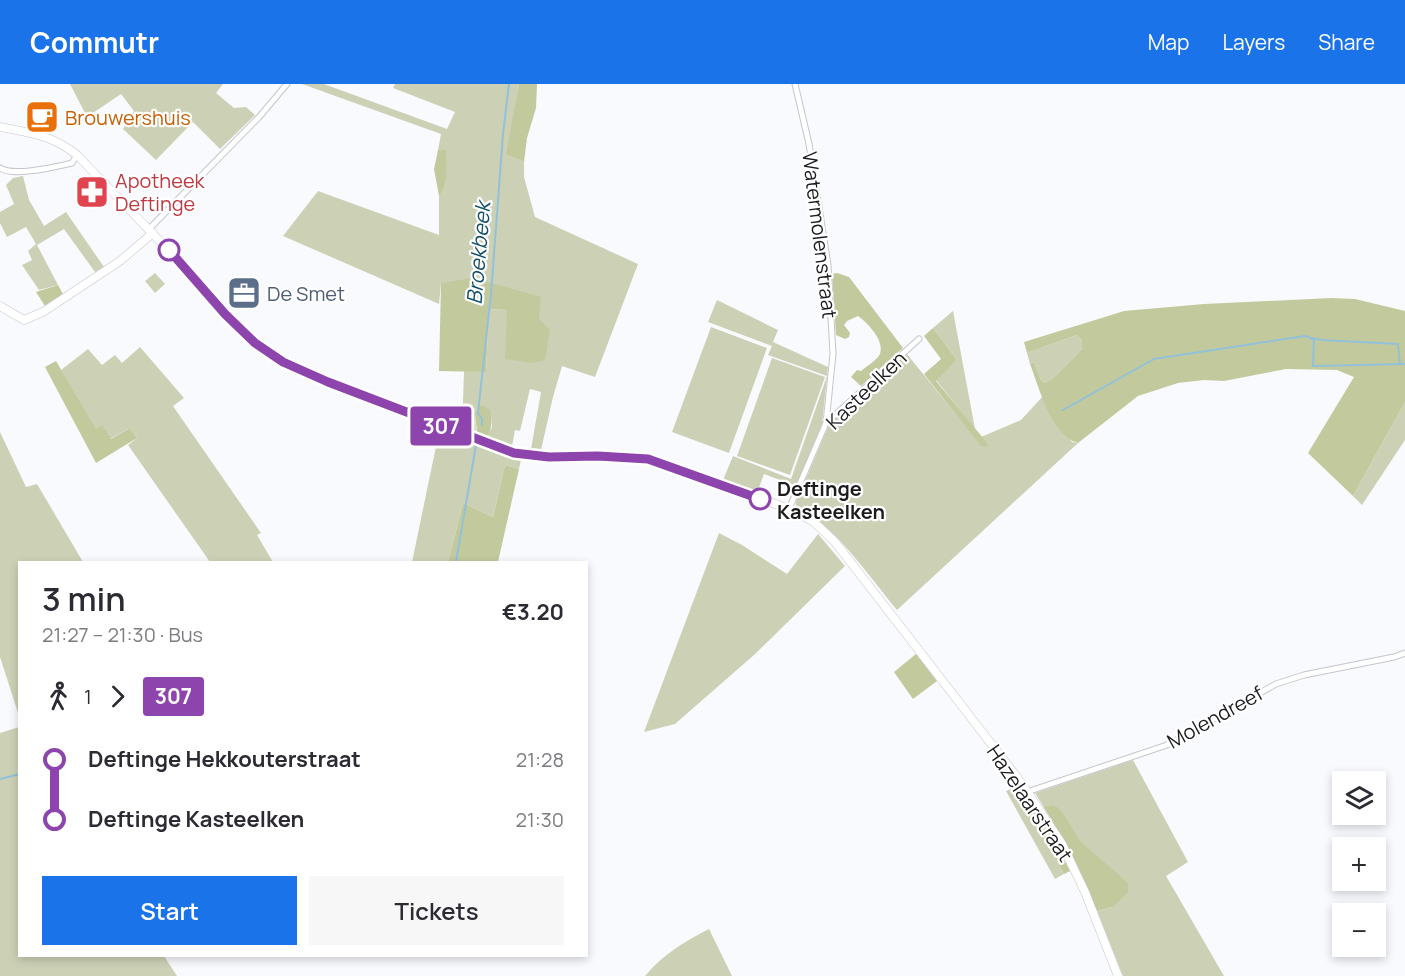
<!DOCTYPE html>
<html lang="en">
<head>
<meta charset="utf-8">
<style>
  :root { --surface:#fff; --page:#f7f7f7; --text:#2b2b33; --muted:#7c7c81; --accent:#1a73e8 }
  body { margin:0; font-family:Manrope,sans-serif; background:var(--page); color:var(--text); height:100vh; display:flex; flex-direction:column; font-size:22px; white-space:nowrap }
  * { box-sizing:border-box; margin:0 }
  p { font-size:20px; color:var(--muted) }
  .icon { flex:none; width:33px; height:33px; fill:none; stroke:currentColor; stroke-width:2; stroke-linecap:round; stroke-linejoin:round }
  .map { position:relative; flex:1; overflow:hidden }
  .details { position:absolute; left:18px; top:477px; width:570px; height:396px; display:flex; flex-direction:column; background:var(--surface); border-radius:0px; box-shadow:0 3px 9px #0003 }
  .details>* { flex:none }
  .badge { padding:0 12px; border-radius:4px; font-size:21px; line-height:39px }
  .buttons { position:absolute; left:1332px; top:687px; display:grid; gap:12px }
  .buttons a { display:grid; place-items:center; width:54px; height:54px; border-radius:0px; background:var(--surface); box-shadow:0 3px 9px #0003; font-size:30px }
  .map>.badge { position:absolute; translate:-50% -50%; box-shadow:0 0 0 3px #fff }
  .legs { display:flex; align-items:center; gap:9px; height:66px; padding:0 24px; font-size:20px }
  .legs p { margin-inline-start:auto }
  .overview { display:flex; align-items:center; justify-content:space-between; height:102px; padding:0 24px }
  h1 { font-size:33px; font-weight:600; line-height:45px }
  .action { display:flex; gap:12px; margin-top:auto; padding:12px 24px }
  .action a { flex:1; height:69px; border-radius:0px; background:var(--accent); color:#fff; font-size:24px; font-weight:600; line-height:69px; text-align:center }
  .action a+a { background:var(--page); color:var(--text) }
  ul { padding:0 24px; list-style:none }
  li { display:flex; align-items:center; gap:21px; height:60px; font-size:22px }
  li i { display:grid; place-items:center; width:9px; height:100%; margin:0 8px; background:currentColor }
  li i::after { content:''; width:15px; height:15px; margin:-8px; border:4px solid; border-radius:50%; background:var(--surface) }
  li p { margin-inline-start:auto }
  li:first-child i { background:linear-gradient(#0000 50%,currentColor 0) }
  li:last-child i { background:linear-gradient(currentColor 50%,#0000 0) }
  header { display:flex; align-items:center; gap:36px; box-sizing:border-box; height:84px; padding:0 30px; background:var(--accent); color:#fff }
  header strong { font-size:28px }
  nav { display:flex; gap:33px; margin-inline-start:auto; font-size:21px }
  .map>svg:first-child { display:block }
  .green { fill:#ccd1b6 }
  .forest { fill:#c2c99d }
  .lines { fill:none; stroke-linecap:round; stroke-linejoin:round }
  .stream { stroke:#92c1d9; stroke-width:2 }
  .street-casing { stroke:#c4c6cd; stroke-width:7 }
  .secondary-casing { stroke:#c4c6cd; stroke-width:9 }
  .street { stroke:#fff; stroke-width:5 }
  .secondary { stroke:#fff; stroke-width:8 }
  .line-1-casing { stroke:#fff; stroke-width:14 }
  .line-1 { stroke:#8e44ad; stroke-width:9 }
  .stop-1-dot { fill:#fff; stroke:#8e44ad; stroke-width:3 }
  .labels { text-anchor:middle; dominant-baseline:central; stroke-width:4.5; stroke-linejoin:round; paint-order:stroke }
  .food-label { font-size:20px; fill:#c56008; stroke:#fff; text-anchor:start }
  .health-label { font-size:20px; fill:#be3a42; stroke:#fff; text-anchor:start }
  .street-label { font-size:20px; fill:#1c1c1f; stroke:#fff }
  .service-label { font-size:20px; fill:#4e5e75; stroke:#fff; text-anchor:start }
  .stop-label { font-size:20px; font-weight:bold; fill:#1c1c1f; stroke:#fff; text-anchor:start }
  .water-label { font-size:21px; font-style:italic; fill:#134f68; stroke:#fff }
</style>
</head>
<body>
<header>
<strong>Commutr</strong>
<nav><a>Map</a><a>Layers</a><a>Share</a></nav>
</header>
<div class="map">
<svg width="1405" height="892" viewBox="0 0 1405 892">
  <rect width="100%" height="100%" fill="#f9fafe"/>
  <g class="green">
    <polygon points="70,0 223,0 216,9 234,24 246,23 255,31 220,65 193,38 156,76 123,45 134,27 121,10 87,33"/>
    <path d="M302,0H324L447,45L455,28L393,4L395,0H519L507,70L524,78V93L535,133L638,180L595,293L562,282L553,313L541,366L531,365L541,308L530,305L520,347L515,346L512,362L488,353L492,343L491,332L475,331L476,348L457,341L463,318L464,287L486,288L489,225L507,226L539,235L441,199L439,220L283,152L318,107L439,151V112C449,102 446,80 446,66H438L441,50Z"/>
    <polygon points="23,92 29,116 44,142 66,128 104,183 95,188 64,145 37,161 58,201 39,206 22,181 32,176 28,167 36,160 26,143 7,153 0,139 0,128 14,120 6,101 13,94"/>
    <polygon points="155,189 165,200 155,209 145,197"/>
    <polygon points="717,216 778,246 773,258 828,283 822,340 796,402 764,390 757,409 723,396 733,372 791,395 827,292 768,271 772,262 708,238"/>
    <polygon points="953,227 975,345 936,296 957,276 933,244"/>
    <polygon points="711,243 767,264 729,369 672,348"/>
    <polygon points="1077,251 1082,257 1082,265 1053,294 1045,299 1041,296 1034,278 1030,280 1027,269"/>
    <polygon points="140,263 184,314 173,322 261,449 257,451 273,478 210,478 128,361 137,354 130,344 110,355 96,346 61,286 88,265 102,281 115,271 122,279"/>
    <path d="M906,269L982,362L988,360L981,353L1021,336L1043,312L1047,323L1072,358L1078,359L897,526C870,494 835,440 796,424V418L829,341Z"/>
    <polygon points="772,274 825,293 790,391 737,372"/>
    <polygon points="1405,318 1405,356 1362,421 1353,412"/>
    <polygon points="0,348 26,403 37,400 83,478 20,478 19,632 0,573"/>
    <polygon points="439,348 521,376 519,385 505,381 493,433 463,419 448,478 412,478"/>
    <polygon points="719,449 742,461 787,490 818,450 845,482 754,571 675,640 644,648"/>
    <polygon points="19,643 20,872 164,872 177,892 0,892 0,649"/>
    <polygon points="1133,676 1188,778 1166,792 1224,892 1123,892 1097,827 1113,823 1112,787 1080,757 1052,721 1043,722 1035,709"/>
    <polygon points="1013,704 1021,705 1025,711 1020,714 1064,790 1055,795 1006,707"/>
    <path d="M709,845L732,892H645C663,870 684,858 709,845Z"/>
  </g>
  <g class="forest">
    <polygon points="519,0 537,0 536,24 527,54 524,78 506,70"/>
    <path d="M438,66H446C447,79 449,103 439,112L434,85Z"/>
    <path d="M837,189L849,193L903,264L861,302L851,293L857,286L861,287C867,282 877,276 880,270C885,257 868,239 858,232L847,237L844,241L850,249L849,253L845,255L836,251L832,190Z"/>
    <polygon points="473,194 541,213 539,235 550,246 545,276 533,279 505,275 507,226 489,225 486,288 439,287 441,199"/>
    <polygon points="58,201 63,210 45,222 36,208"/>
    <path d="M1331,214L1355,215L1405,227V318L1353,412L1308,369L1354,293L1337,286L1286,285L1224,297L1204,296L1178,299L1138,312L1078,359C1051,352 1039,303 1030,280L1034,278L1041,296L1045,299L1053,294L1082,265V257L1077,251L1027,269L1024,258L1124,227L1204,220Z"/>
    <polygon points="933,244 957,276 936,297 988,360 986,363 981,362 924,290 941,275 924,252"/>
    <polygon points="56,277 96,345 102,341 111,355 130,344 137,354 96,379 45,283"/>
    <path d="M483,321L490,326C492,336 492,344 488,353L477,348L475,331L478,323Z"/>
    <polygon points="505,381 519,385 498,478 448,478 463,419 493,433"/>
    <polygon points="916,570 937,597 913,615 894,588"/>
    <polygon points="1025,711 1050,748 1070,787 1064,790 1020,714"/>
    <polygon points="1052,721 1057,723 1063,729 1080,757 1128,799 1128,808 1113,823 1097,827 1071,768 1043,722"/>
  </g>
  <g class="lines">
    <g class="stream">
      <polyline points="1311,254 1322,256 1398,260 1400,280"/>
      <polyline points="1063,326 1154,275 1305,252 1311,254 1314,257 1313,282 1405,280"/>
      <polyline points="482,341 482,335 478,329 491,210 503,50 509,0"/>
      <polyline points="456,478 476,361"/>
      <polyline points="0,695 20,690"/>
    </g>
    <g class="street-casing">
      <g id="street">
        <polyline points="795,0 809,60 828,181 833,270 826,339"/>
        <path d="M0,84C14,93 55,83 72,79L77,71"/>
        <polyline points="149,145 260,32 287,0"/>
        <polyline points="789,425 826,339 919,255"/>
        <polyline points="1027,708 1167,661 1276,600 1304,591 1394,573 1405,569"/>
      </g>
    </g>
    <g class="secondary-casing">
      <g id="secondary">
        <path d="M0,43C31,49 52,51 77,71L176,174L243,248L271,270L297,284L344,305L514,369L549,373H632L661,378L789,425L814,438L835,458L1020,697L1062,760L1085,808L1118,892"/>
        <polyline points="0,222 24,236 43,228 120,177 153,149"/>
      </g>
    </g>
    <use href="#street" class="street"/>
    <use href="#secondary" class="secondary"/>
  </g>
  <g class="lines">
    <g class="line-1-casing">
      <polyline id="line-1" points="169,166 225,230 255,259 283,278 328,298 514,369 549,373 598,372 648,375 760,415"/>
    </g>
    <use href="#line-1" class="line-1"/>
  </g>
  <defs>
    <g id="cafe-square" transform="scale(1.725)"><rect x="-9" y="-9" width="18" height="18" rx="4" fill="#e8710a" stroke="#fff"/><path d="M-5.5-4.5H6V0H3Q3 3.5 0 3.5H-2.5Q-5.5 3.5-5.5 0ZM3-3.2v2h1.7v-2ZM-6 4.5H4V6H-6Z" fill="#fff"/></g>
    <g id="pharmacy-square" transform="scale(1.725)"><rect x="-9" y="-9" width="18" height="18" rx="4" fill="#e0444e" stroke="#fff"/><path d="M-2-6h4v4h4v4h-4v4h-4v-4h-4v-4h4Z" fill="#fff"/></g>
    <g id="office-square" transform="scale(1.725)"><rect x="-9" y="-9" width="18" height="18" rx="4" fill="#5c6f8a" stroke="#fff"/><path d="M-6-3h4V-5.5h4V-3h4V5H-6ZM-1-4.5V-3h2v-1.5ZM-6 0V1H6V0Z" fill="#fff"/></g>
  </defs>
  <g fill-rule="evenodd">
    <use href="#cafe-square" x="42" y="33"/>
    <use href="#pharmacy-square" x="92" y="108"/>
    <use href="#office-square" x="244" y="209"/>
  </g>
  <g class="stop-1-dot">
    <circle cx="169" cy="166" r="10"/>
    <circle cx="760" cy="415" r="10"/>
  </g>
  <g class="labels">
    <g class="food-label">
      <text x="65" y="33">Brouwershuis</text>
    </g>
    <g class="health-label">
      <text x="115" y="96">Apotheek<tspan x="115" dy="23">Deftinge</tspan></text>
    </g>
    <g class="street-label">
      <text transform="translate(820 151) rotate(83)">Watermolenstraat</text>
      <text transform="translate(866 306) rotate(-44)">Kasteelken</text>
      <text transform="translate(1215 633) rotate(-29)">Molendreef</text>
      <text transform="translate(1030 719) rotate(56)">Hazelaarstraat</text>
    </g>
    <g class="service-label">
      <text x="267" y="209">De Smet</text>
    </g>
    <g class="stop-label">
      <text x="777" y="404">Deftinge<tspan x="777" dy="23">Kasteelken</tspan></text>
    </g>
    <g class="water-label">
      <text transform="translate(478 169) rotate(-85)">Broekbeek</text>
    </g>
  </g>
</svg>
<div class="buttons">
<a><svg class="icon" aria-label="layers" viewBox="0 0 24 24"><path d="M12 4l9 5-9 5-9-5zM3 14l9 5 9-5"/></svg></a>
<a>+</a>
<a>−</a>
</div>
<b class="badge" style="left:441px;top:342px;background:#8e44ad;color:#fff">307</b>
<section class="details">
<div class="overview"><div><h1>3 min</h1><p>21:27 – 21:30 · Bus</p></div><b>€3.20</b></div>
<div class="legs"><svg class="icon" aria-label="walk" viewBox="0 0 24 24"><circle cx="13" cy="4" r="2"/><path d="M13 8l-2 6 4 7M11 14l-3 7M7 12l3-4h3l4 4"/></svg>1<svg class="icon" aria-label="forward" viewBox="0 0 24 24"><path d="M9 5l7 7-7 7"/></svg><b class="badge" style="background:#8e44ad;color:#fff">307</b></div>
<ul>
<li><i style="color:#8e44ad"></i><b>Deftinge Hekkouterstraat</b><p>21:28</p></li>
<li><i style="color:#8e44ad"></i><b>Deftinge Kasteelken</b><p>21:30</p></li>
</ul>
<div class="action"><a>Start</a><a>Tickets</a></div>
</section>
</div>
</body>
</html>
